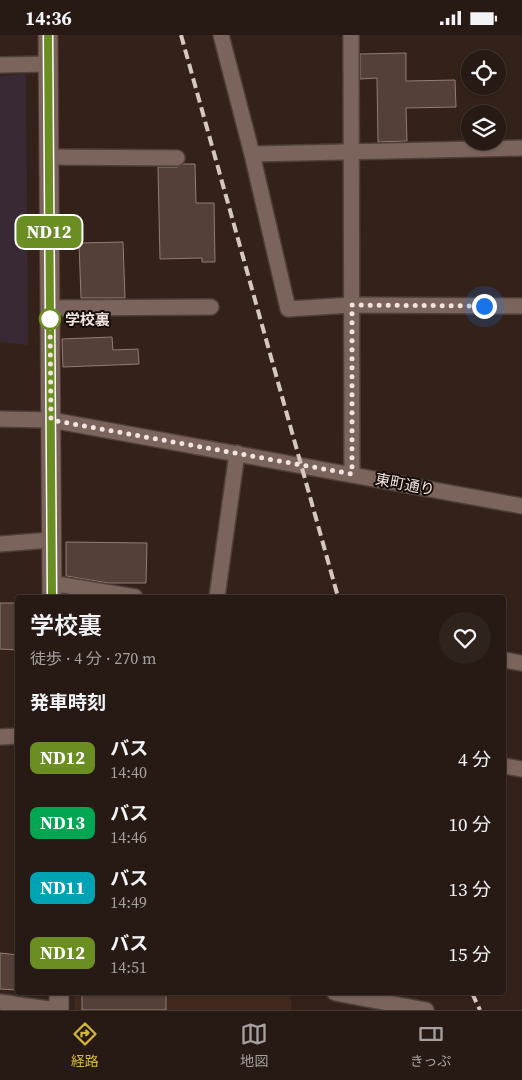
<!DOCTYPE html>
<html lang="ja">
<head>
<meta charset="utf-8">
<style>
  :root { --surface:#271a14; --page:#2f231d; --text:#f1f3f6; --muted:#a4a1a0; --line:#433834; --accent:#d2b736 }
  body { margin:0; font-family:"Source Serif 4","Noto Sans JP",serif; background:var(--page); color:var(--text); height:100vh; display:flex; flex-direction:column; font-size:19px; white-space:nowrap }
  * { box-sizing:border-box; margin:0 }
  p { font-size:16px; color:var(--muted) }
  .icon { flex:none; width:28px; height:28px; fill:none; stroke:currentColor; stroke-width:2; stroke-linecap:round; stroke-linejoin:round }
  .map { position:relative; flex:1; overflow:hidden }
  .panel { position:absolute; left:15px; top:560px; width:491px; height:400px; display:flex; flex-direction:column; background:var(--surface); border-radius:5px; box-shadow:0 1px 4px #0004,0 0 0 1px var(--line) }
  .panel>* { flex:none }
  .badge { padding:0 10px; border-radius:8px; font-size:18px; line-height:32px }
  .buttons { position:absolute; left:461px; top:15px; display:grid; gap:10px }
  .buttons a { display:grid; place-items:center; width:45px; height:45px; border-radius:50%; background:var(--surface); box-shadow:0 1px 4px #0004,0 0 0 1px var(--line); font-size:25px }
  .you { position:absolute; width:25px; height:25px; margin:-12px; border:4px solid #fff; border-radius:50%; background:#1a73e8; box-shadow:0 0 0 8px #1a73e833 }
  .map>.badge { position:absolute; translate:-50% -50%; box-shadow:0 0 0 2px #fff }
  h2 { padding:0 15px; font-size:19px; line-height:45px }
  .round { display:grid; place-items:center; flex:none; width:52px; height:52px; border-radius:26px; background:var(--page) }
  .overview { display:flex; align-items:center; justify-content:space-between; height:85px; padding:0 15px }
  h1 { font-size:24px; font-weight:600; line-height:38px }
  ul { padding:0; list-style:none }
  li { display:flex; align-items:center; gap:15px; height:65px; padding:0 15px }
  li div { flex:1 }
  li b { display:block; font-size:19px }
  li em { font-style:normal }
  li .badge { min-width:55px; font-weight:700; text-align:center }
  .status { display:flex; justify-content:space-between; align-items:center; height:35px; padding:0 25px; background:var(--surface); direction:ltr }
  .status svg { height:14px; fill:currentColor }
  .tab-bar { display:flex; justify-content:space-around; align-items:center; height:70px; border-top:1px solid var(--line); background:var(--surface); font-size:14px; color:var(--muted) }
  .tab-bar a { display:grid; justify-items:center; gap:2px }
  .tab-bar .on { color:var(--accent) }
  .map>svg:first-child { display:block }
  .built { fill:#41291e }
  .education { fill:#392934 }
  .building { fill:#544038; stroke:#937c73 }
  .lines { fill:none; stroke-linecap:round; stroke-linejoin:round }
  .minor-casing { stroke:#4e3f39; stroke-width:18 }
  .tertiary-casing { stroke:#4e3f39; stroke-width:21 }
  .minor { stroke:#7a645c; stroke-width:15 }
  .tertiary { stroke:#7a645c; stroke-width:19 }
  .rail { stroke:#d5c7c1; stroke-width:4; stroke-dasharray:10 5; stroke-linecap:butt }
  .line-casing { stroke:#fff; stroke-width:11 }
  .line { stroke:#6b8e23; stroke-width:8 }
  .walk { stroke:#f1e4df; stroke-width:5; stroke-dasharray:0 9 }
  .stop-dot { fill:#fff; stroke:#6b8e23; stroke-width:2.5 }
  .labels { text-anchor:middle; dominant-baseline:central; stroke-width:4; stroke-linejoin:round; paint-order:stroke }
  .stop-label { font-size:15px; font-weight:bold; fill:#f1e4df; stroke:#160e0a; text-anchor:start }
  .street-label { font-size:15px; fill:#f1e4df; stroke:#160e0a }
</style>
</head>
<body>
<div class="status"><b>14:36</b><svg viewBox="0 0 49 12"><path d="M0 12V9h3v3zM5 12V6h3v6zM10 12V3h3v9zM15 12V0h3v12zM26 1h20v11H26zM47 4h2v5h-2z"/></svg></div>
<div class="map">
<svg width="522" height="975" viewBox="0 0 522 975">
  <rect width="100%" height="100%" fill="#34221a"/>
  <polygon class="built" points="74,958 291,958 291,975 75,975"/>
  <polygon class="education" points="26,39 28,310 0,307 0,41"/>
  <g class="building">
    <polygon points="406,18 406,46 455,45 456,72 406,73 407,106 378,107 377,43 360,44 360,19"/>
    <polygon points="184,129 195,129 196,168 214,168 215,227 202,227 202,223 160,224 158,132 177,132"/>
    <polygon points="123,207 125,263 81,263 79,208"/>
    <polygon points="112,302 113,315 138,314 139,329 63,332 62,304"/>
    <polygon points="66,507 147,508 146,548 108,548 66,541"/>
    <polygon points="0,568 18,568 18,615 0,614"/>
    <polygon points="0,918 18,920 18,955 0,954"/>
    <rect x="82" y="958" width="84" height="17"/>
  </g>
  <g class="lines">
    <g class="minor-casing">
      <g id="minor">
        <polyline points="221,0 252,119 288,274 352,270 522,271"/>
        <polyline points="351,0 352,439"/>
        <polyline points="0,30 48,29"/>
        <polyline points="252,119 522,113"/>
        <polyline points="49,122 177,123"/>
        <polyline points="50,273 211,272"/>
        <polyline points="0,384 51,385 522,471"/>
        <polyline points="0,509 51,505"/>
        <polyline points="51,548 135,562"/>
        <polyline points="217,562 237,418"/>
        <polyline points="504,625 522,628"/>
        <polyline points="0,702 18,701"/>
        <polyline points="504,731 522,734"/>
        <polyline points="335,958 426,975"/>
        <polyline points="0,967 56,975"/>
      </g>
    </g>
    <g class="tertiary-casing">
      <g id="tertiary">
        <polyline points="48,0 52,562"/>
        <polyline points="59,958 59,975"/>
      </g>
    </g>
    <use href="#minor" class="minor"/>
    <use href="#tertiary" class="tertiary"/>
    <g class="rail">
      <polyline points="181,0 338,562"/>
      <polyline points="472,958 480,975"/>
    </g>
  </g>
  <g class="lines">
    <g class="line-casing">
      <polyline id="line" points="48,0 52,562"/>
    </g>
    <use href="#line" class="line"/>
    <polyline class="walk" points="50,284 51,385 352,439 352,270 484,271"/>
  </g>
  <circle class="stop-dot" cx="50" cy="284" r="10"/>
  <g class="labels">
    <g class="stop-label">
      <text x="65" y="284">学校裏</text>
    </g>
    <g class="street-label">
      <text transform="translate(405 449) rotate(11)">東町通り</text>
    </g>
  </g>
</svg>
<div class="buttons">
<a><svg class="icon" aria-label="locate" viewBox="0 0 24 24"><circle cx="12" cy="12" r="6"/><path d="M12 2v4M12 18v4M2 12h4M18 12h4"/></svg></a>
<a><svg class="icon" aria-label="layers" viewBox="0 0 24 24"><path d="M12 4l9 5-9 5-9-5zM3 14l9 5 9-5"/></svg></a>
</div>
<div class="you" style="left:484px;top:271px"></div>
<b class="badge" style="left:49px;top:197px;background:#6b8e23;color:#fff">ND12</b>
<section class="panel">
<div class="overview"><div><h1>学校裏</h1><p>徒歩 · 4 分 · 270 m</p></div><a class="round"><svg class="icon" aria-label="heart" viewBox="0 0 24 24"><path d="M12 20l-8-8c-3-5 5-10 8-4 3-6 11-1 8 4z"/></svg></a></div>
<h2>発車時刻</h2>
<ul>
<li><span class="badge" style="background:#6b8e23;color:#fff">ND12</span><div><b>バス</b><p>14:40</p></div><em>4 分</em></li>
<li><span class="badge" style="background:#00a651;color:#fff">ND13</span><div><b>バス</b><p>14:46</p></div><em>10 分</em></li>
<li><span class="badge" style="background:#00a3b4;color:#fff">ND11</span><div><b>バス</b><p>14:49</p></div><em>13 分</em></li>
<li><span class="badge" style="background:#6b8e23;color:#fff">ND12</span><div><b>バス</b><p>14:51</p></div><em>15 分</em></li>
</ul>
</section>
</div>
<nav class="tab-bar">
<a class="on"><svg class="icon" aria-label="directions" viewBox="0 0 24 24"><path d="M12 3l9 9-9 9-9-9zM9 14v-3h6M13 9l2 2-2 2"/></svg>経路</a>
<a><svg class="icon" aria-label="map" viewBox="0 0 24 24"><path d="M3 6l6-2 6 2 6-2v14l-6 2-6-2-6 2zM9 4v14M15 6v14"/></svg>地図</a>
<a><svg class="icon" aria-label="tickets" viewBox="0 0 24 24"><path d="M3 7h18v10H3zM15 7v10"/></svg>きっぷ</a>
</nav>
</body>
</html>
